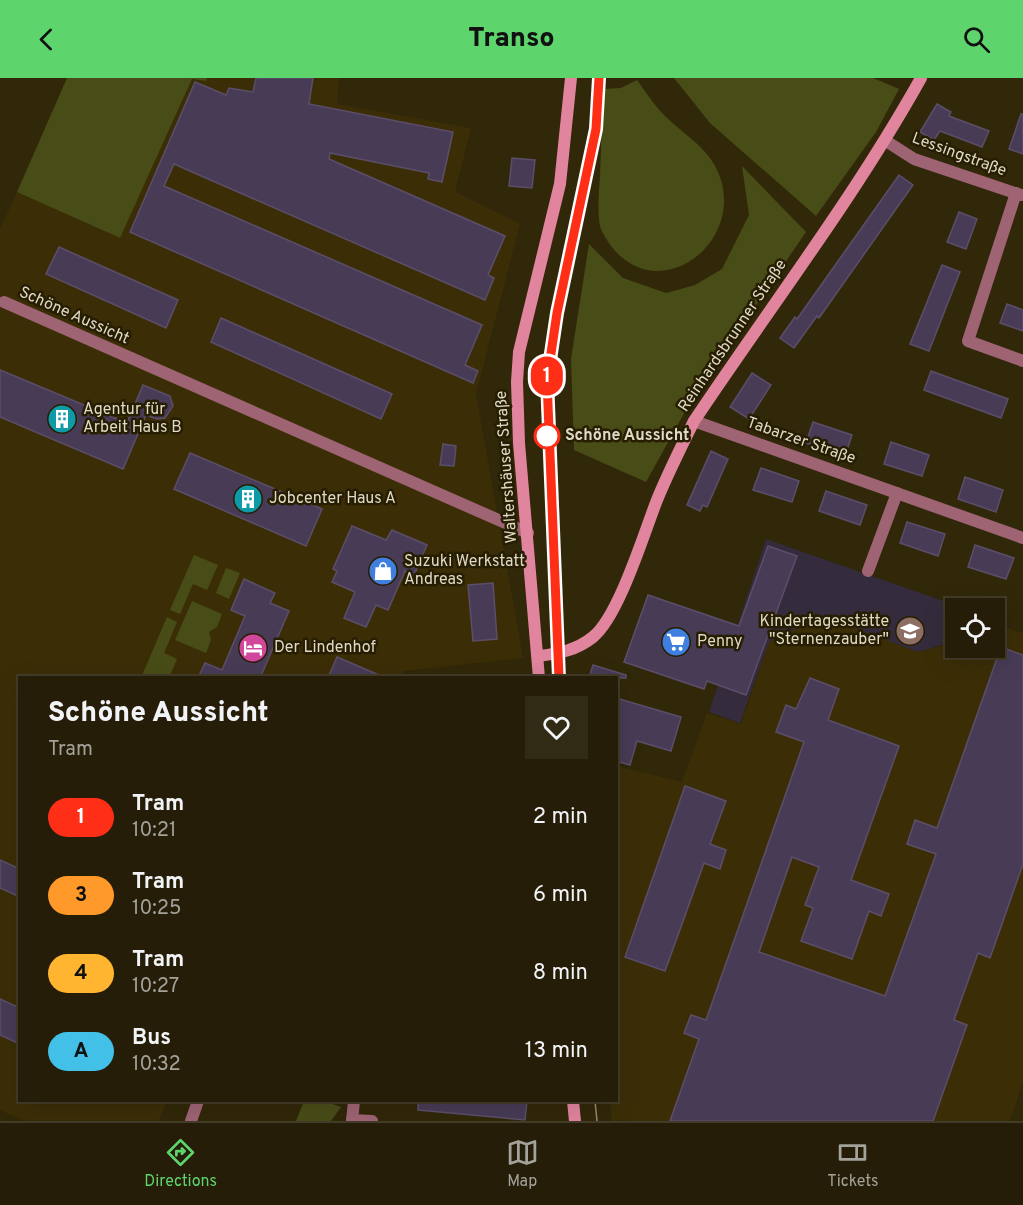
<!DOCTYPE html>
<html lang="en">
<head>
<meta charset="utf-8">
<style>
  :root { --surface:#251d07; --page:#312a15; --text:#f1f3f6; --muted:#a3a29b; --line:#423b28; --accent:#5dd56c }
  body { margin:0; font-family:Overpass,sans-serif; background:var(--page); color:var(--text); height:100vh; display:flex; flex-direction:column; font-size:22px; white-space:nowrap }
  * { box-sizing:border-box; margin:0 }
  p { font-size:20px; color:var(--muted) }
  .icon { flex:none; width:33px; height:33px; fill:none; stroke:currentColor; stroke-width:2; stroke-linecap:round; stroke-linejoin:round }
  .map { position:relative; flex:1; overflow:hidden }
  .side { position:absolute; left:18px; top:598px; width:600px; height:426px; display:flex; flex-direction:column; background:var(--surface); border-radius:0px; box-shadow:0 6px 24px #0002,0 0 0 2px var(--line) }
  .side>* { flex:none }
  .badge { padding:0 12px; border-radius:20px; font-size:21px; line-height:39px }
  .fabs { position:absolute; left:945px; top:520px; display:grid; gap:12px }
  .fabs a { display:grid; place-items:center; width:60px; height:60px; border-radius:0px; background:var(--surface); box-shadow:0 6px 24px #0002,0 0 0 2px var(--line); font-size:30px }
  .map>.badge { position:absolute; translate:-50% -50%; box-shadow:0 0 0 3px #fff }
  .round { display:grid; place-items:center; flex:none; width:63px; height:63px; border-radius:0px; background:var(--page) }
  .head { display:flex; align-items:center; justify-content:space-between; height:102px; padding:0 30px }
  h1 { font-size:28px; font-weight:800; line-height:45px }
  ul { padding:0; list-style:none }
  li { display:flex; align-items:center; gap:18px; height:78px; padding:0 30px }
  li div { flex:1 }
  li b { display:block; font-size:22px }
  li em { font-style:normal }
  li .badge { min-width:66px; font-weight:700; text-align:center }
  header { display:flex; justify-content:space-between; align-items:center; height:78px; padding:0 30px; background:var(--accent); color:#111; font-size:27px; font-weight:800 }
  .tabs { display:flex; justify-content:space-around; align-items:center; height:84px; border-top:2px solid var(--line); background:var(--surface); font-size:16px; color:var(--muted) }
  .tabs a { display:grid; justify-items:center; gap:3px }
  .tabs .current { color:var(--accent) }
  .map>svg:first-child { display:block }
  .built { fill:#3b2e07 }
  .education { fill:#342c3c }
  .green { fill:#484d17 }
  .building { fill:#473b55; stroke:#5c4e6a; stroke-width:1.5 }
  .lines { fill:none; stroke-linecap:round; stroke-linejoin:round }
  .street { stroke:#9e6473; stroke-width:12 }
  .secondary { stroke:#e1849e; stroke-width:12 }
  .tram { stroke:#928a73; stroke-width:1.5 }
  .line-casing { stroke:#fff; stroke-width:14 }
  .line { stroke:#ff2e17; stroke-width:9 }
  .stop-dot { fill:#fff; stroke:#ff2e17; stroke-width:3 }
  .labels { text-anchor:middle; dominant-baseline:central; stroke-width:5; stroke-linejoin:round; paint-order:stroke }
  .street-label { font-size:16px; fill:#dfd9c8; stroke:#271d01 }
  .poi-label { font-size:16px; fill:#dfd9c8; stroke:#271d01; text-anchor:start }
  .stop-label { font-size:16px; font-weight:bold; fill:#dfd9c8; stroke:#271d01; text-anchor:start }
</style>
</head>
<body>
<header><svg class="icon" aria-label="back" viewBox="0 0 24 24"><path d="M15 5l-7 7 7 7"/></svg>Transo<svg class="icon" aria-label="search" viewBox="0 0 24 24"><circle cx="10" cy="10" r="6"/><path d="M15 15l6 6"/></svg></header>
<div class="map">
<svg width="1023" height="1043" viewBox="0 0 1023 1043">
  <rect width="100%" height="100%" fill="#312709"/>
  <g class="built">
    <polygon points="207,0 339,0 337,26 471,50 455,114 520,146 476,316 523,580 404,593 401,600 20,600 20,1023 167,1023 159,1043 25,1043 0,1032 0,151 17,114 120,160 192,1 206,3"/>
    <polygon points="816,535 918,574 955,564 956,570 994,570 995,553 1007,550 1023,555 1023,1003 1010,1043 612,1043 610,1023 616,1023 617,688 682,704 707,635 741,646 769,564 813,542"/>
  </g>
  <polygon class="education" points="766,461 966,531 956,531 955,563 918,574 815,535 813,542 769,564 740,645 709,634"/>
  <g class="green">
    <polygon points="67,0 207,0 206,3 192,1 120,160 17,114"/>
    <polygon points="674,0 873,0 899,11 876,54 816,138 710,45"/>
    <path d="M637,2C646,14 654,27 665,38C686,59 712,71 721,102C741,169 657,228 611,168C607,162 602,155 600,148C597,132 599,114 600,98C601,69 602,40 604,11L621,10Z"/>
    <polygon points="742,88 806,154 692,321 646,404 574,372 571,281 589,166 623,200 666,215 695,207 722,191 749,137"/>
    <polygon points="194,477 218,487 207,512 193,506 180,536 170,532"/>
    <polygon points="226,490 240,495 229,521 216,515"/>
    <polygon points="192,523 222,536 217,549 209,554 211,562 206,575 175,562"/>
    <polygon points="167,539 177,544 164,575 177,581 169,600 141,600"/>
    <polygon points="304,1023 324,1023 341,1029 331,1043 296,1043"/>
  </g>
  <g class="building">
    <polygon points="256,0 313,0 309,26 453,54 442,104 428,101 429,95 330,75 329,81 505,158 488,197 494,200 485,222 174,86 164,108 482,247 465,287 478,293 473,305 130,154 195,4 226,17 229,10 253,14"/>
    <polygon points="937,26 951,34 949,38 989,53 982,69 940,53 934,62 920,54"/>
    <polygon points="1021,36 1023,36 1023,76 1009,71"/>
    <polygon points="512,80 535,82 532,110 509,108"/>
    <polygon points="899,97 913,107 819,240 817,238 794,270 780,260 795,239 797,241"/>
    <polygon points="959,134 977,141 966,171 947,164"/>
    <polygon points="59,169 178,222 166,250 46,196"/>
    <polygon points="942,187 960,194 929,273 910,266"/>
    <polygon points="1007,226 1023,232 1023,253 1000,245"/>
    <polygon points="221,240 392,316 381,341 211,264"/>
    <polygon points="0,292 127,345 143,307 170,318 173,328 165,340 157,341 146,337 123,391 0,339"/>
    <polygon points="931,293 1008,321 1001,340 924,312"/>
    <polygon points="752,295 771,307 749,341 730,329"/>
    <polygon points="813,344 852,357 845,378 806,365"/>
    <polygon points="891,364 929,377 922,398 884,386"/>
    <polygon points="443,366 456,368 454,388 440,387"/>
    <polygon points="711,373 728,381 707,429 703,427 700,433 687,427"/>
    <polygon points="190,375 322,431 306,468 174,411"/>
    <polygon points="761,390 799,403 792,424 753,412"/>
    <polygon points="965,399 1003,412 996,434 958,421"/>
    <polygon points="826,413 867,427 860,447 819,433"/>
    <polygon points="907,444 945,456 938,478 900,465"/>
    <polygon points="352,448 386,462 392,452 427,467 414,497 405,493 388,532 376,527 366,549 344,540 355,514 332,504 337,493 333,491"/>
    <polygon points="975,467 1014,480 1006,501 968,489"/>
    <polygon points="768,468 797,478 746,617 707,603 704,611 624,584 648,517 739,548"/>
    <polygon points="244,501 275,515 270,525 289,533 260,600 198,600 205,585 222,592 245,538 231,532"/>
    <polygon points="493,505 497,561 473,563 468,507"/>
    <polygon points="1001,569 1023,577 1023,786 990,880 978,875 954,942 967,947 933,1043 670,1043 699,961 684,955 691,937 706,942 804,664 776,654 786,627 796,631 810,600 839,611 828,642 899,668 851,802 889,816 881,838 869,833 852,881 801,863 813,830 805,827 819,789 792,779 759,874 885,918 936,776 907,766 915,742 937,750"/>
    <polygon points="337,579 386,600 328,600"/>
    <polygon points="593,587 626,597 626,600 589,600"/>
    <polygon points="616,620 681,639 671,673 637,663 630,687 616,683"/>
    <polygon points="685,708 726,723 710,766 726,772 720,791 704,785 665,893 625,879"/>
    <polygon points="0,782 20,791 20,819 0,810"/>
    <polygon points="0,921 20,930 20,966 0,957"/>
    <polygon points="418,1023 527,1023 525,1042 418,1032"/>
  </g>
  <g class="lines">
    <g class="street">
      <polyline points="886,63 914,81 1021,117"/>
      <polyline points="1016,115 968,263 1023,283"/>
      <polyline points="4,224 528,455"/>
      <polyline points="694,343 1023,460"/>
      <polyline points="868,493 897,415"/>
      <polyline points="352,1042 372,1043"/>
      <polyline points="191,1043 198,1023"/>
      <polyline points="352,1043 354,1023"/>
    </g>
    <g class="secondary">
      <path d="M538,578C558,576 577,572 593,559C619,538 644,455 657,422C668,395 681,369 694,343C770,229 854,120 921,0"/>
      <polyline points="539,600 519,365 517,304 519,274 560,106 571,0"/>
      <polyline points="573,1023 575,1043"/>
    </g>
    <g class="tram">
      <polyline points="559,600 547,302 557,235 582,125 596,51 599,0"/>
      <polyline points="595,1023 597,1043"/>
    </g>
  </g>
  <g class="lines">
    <g class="line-casing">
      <polyline id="line" points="559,600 547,302 557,235 596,51 599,0"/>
    </g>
    <use href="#line" class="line"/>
  </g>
  <defs>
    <g id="building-disc" transform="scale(1.5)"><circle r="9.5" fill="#0f9aa8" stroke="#271d01"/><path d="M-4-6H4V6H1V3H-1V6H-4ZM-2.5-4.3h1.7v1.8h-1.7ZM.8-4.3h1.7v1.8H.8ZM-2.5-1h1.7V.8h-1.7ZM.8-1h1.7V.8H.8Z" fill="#fff"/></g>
    <g id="shop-disc" transform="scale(1.5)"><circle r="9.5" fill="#3f7fe0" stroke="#271d01"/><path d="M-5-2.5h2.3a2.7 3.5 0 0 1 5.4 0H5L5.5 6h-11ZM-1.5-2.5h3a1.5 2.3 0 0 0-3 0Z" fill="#fff"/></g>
    <g id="school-disc" transform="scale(1.5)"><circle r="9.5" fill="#8d6e63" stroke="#271d01"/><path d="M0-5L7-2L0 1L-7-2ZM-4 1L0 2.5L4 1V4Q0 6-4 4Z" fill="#fff"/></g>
    <g id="supermarket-disc" transform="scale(1.5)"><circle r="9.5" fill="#3f7fe0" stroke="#271d01"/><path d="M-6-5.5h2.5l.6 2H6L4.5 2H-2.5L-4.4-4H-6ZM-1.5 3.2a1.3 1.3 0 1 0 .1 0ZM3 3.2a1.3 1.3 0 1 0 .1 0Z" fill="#fff"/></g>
    <g id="hotel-disc" transform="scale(1.5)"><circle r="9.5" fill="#d1479c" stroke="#271d01"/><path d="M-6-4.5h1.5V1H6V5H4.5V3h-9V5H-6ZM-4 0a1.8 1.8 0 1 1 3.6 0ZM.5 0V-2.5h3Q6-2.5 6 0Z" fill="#fff"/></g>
  </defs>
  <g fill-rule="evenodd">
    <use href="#building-disc" x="62" y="341"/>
    <use href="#building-disc" x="248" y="421"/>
    <use href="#shop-disc" x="383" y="493"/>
    <use href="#school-disc" x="910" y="553"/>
    <use href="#supermarket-disc" x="676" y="564"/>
    <use href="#hotel-disc" x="253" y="570"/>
  </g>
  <circle class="stop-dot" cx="547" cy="358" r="12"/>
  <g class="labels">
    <g class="street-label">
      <text transform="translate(959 77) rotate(20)">Lessingstraße</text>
      <text transform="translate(74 238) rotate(24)">Schöne Aussicht</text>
      <text transform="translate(733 258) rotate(-56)">Reinhardsbrunner Straße</text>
      <text transform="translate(801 363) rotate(19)">Tabarzer Straße</text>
      <text transform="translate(507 389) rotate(-94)">Waltershäuser Straße</text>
    </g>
    <g class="poi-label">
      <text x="83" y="332">Agentur für<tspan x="83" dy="18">Arbeit Haus B</tspan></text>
      <text x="269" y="421">Jobcenter Haus A</text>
      <text x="404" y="484">Suzuki Werkstatt<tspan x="404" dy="18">Andreas</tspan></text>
      <text x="889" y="544" text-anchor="end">Kindertagesstätte<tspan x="889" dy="18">"Sternenzauber"</tspan></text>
      <text x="697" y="564">Penny</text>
      <text x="274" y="570">Der Lindenhof</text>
    </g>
    <g class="stop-label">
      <text x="565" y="358">Schöne Aussicht</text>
    </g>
  </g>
</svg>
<div class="fabs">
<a><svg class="icon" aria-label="locate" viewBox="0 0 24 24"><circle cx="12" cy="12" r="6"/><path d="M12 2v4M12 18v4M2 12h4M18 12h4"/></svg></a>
</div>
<b class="badge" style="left:547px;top:298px;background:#ff2e17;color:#fff">1</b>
<section class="side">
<div class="head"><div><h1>Schöne Aussicht</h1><p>Tram</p></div><a class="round"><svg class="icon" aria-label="heart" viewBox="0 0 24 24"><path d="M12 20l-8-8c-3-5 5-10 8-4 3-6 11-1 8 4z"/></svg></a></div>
<ul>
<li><span class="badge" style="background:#ff2e17;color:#fff">1</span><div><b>Tram</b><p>10:21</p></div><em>2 min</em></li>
<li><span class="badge" style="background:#ff9929;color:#111">3</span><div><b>Tram</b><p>10:25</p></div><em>6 min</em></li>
<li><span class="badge" style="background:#ffb530;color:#111">4</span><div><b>Tram</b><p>10:27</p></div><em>8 min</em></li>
<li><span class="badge" style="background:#42c0e8;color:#111">A</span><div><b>Bus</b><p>10:32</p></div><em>13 min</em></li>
</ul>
</section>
</div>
<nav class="tabs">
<a class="current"><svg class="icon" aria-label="directions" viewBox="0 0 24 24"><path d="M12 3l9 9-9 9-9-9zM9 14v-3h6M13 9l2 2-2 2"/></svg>Directions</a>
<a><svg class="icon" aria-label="map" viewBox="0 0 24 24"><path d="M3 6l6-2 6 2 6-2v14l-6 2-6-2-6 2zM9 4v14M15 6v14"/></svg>Map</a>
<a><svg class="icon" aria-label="tickets" viewBox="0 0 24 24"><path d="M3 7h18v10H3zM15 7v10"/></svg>Tickets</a>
</nav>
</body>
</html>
